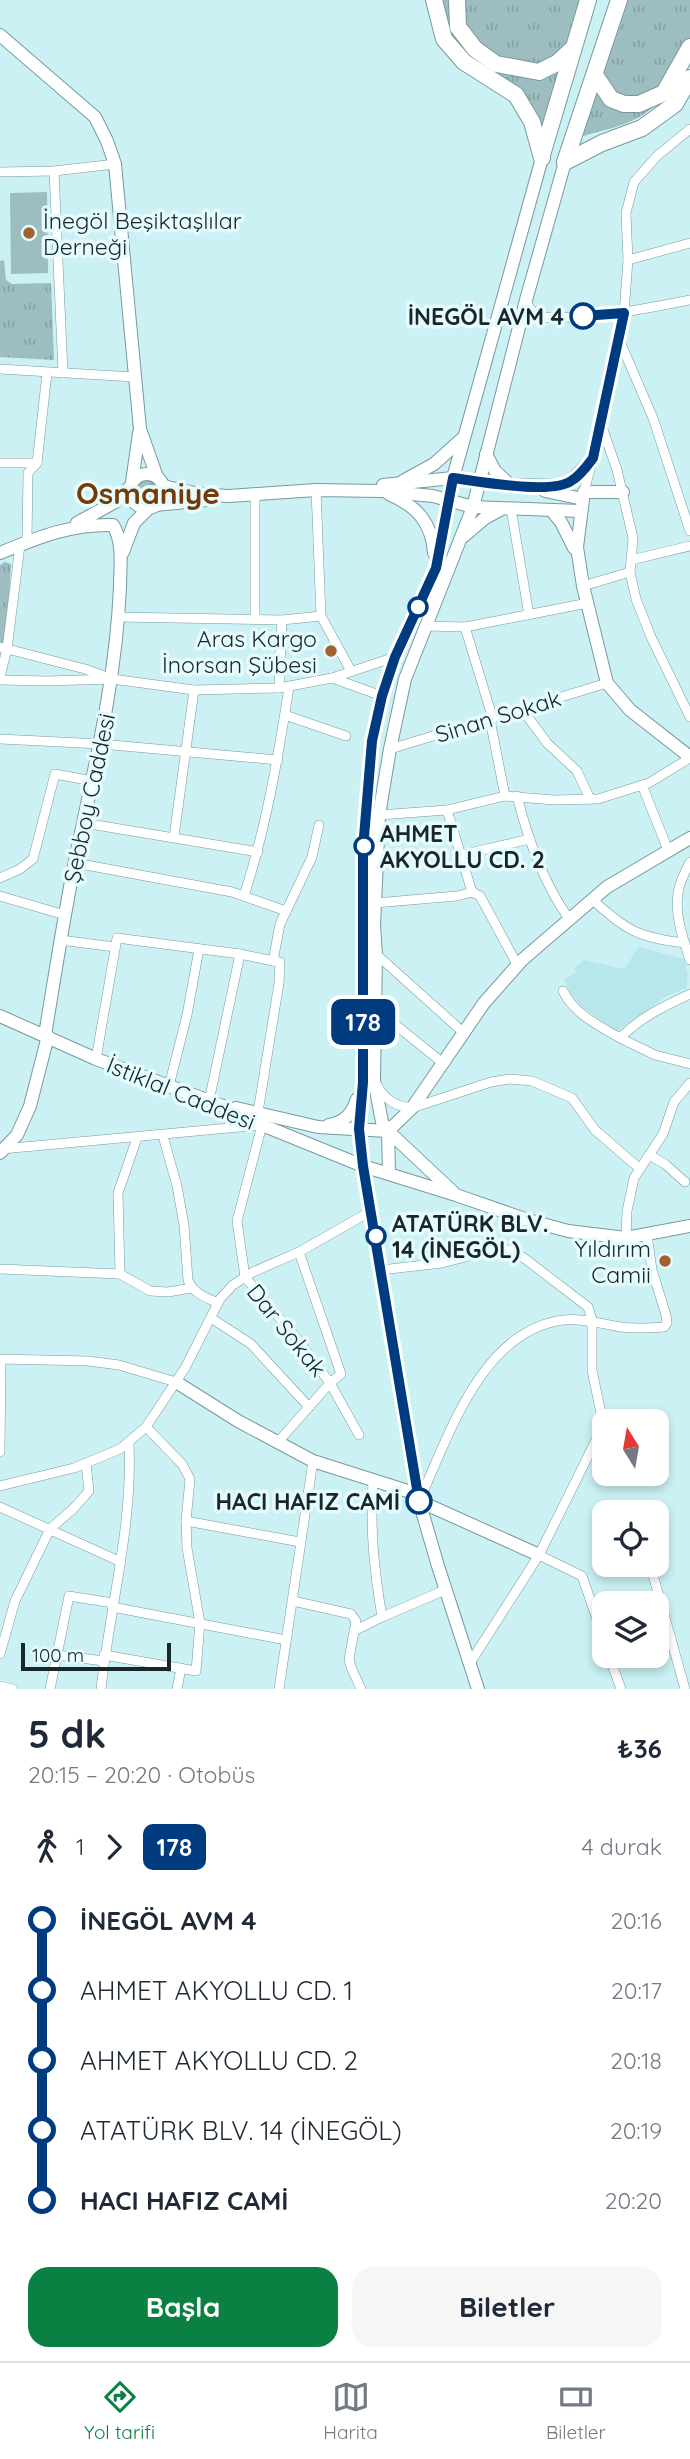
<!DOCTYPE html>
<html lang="tr">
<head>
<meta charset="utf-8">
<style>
  :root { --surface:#fff; --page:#f6f6f7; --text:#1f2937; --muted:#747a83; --line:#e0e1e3; --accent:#0b8043 }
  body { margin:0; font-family:Quicksand,sans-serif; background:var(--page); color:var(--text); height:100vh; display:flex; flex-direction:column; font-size:26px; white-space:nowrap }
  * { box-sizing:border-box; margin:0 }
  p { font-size:23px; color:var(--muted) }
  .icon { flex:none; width:38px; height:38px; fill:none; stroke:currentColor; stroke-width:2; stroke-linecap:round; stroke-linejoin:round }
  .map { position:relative; height:1689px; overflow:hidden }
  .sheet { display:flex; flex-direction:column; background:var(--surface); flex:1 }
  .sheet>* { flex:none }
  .badge { padding:0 14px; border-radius:10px; font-size:24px; line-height:46px }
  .needle { width:46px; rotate:349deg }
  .buttons { position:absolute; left:592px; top:1409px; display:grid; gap:14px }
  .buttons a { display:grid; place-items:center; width:77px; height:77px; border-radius:14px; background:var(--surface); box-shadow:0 4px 10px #0003; font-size:35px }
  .scale { position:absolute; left:21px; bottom:18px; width:150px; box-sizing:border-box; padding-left:7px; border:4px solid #192729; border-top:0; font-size:19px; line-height:24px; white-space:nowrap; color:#192729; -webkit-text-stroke:5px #e5fbfe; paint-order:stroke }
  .map>.badge { position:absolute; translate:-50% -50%; box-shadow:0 0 0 4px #fff }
  .legs { display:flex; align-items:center; gap:10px; height:77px; padding:0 28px; font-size:23px }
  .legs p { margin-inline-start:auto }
  .summary { display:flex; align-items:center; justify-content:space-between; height:119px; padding:0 28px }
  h1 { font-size:38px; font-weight:800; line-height:52px }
  .primary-button { display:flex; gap:14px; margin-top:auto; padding:14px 28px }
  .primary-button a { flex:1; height:80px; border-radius:21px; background:var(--accent); color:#fff; font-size:28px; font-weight:800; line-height:80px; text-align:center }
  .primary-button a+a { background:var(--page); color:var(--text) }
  ul { padding:0 28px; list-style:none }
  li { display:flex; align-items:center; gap:24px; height:70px; font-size:26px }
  li i { display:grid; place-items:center; width:10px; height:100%; margin:0 9px; background:currentColor }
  li i::after { content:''; width:18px; height:18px; margin:-9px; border:5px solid; border-radius:50%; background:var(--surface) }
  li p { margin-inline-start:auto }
  li:first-child i { background:linear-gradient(#0000 50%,currentColor 0) }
  li:last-child i { background:linear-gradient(currentColor 50%,#0000 0) }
  .dock { display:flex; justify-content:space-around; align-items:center; height:98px; border-top:2px solid var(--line); background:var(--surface); font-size:19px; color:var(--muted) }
  .dock a { display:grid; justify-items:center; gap:4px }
  .dock .on { color:var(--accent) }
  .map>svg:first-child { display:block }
  .built { fill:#b7e6eb }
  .grass { fill:url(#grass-tufts) }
  .pitch { fill:#9dbdc0 }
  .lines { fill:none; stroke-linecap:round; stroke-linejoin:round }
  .street-casing { stroke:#779a9e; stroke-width:10 }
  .secondary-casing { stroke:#779a9e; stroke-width:14 }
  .highway-casing { stroke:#779a9e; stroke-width:18 }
  .street { stroke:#fff; stroke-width:9 }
  .secondary { stroke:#fff; stroke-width:12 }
  .highway { stroke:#fff; stroke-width:16 }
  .line-1-casing { stroke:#fff; stroke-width:16 }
  .line-1 { stroke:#003b80; stroke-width:10 }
  .poi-dot { fill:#a46130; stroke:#e5fbfe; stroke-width:2.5 }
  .stop-1-dot { fill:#fff; stroke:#003b80; stroke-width:3.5 }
  .labels { text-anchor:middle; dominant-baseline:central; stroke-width:7; stroke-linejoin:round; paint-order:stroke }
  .poi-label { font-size:23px; fill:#192729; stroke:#e5fbfe; text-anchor:end }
  .stop-label { font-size:23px; font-weight:bold; fill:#192729; stroke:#e5fbfe; text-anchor:end }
  .street-label { font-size:23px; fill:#192729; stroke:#e5fbfe }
  .district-label { font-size:30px; font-weight:bold; fill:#753a07; stroke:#e5fbfe }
</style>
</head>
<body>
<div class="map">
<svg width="690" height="1689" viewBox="0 0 690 1689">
  <defs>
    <pattern id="grass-tufts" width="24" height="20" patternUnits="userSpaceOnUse" patternTransform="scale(1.75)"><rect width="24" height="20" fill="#9dbdc0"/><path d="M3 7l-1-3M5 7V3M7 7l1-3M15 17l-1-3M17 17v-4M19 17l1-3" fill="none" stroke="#87a2a5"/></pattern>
  </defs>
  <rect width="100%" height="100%" fill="#cbf1f5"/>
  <polygon class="built" points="639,947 684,959 688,975 686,988 665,997 616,1032 583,1008 571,994 564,979 576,972 574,968 584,960 624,969"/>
  <g class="grass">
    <polygon points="434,0 588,0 542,158 516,95 464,62"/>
    <polygon points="618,0 690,0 690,47 670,87 624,104 595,75"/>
    <path d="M593,89L610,104L665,94C643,124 613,127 580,137Z"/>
    <polygon points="4,260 6,280 12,284 51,283 54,360 0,357 0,261"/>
    <circle cx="146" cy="490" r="11"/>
    <polygon points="5,562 11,564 6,644 0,644 0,565"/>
  </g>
  <polygon class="pitch" points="47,192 48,273 11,274 10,193"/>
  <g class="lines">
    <g class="street-casing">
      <g id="street">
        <polyline points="54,171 63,373"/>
        <polyline points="0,172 54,171 115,164"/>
        <polyline points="628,260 690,243"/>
        <path d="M526,300L530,309L538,317C590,320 640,310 690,300"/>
        <polyline points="618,337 653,418 690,531"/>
        <polyline points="0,369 134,377"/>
        <polyline points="600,421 617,470 633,538 630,572 636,599 651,637 690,717"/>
        <polyline points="0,463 37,463"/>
        <polyline points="316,490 321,616 351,671"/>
        <polyline points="584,492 593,458 624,313 628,260 626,213 634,182 657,156 690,129"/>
        <polyline points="255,495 255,618"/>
        <polyline points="511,509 529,615"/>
        <polyline points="27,540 28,473 37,463 47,373"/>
        <polyline points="631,560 690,546"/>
        <polyline points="583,586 630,572"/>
        <polyline points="118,617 282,620 321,616"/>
        <polyline points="425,626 465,627 588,603"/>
        <polyline points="465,627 492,716 491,725 505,796"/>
        <polyline points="0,647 85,669 107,677"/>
        <polyline points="0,677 7,649 20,545"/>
        <polyline points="332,678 382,696"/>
        <polyline points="0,680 48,681 112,679 194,690 279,688 332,678 395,657"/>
        <polyline points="279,688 282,620"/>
        <polyline points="522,709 547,743 577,771 590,799"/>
        <polyline points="285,715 346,736"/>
        <polyline points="0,739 101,744 278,760"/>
        <polyline points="390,749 607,683"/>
        <polyline points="642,785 668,850"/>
        <path d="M517,796C528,840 543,882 569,919"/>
        <polyline points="447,810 472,892"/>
        <polyline points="379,815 447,810 505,796 554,800 598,799 649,783 690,758"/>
        <polyline points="84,823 258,852"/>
        <polyline points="174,837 194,690"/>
        <polyline points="461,855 530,839"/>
        <path d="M690,862C686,870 681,879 679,888C673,911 683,939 690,960"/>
        <polyline points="75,863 232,892 286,911"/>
        <polyline points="0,878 20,869 33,859 55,774 93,781"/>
        <polyline points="0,896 65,915"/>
        <path d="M244,896C266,828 278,758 289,687"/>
        <path d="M592,899C625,930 639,938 685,943"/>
        <polyline points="375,903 457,896 472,892 480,896 518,966"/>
        <polyline points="60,940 115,947"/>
        <polyline points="376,954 464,1033"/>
        <path d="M563,991C575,1015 598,1025 620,1038C641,1017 664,1006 690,994"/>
        <polyline points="376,1009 444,1064"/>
        <polyline points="620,1038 655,1055 690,1064"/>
        <polyline points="96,1059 117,938 240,954 273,961 280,924 312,857 319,825"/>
        <path d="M377,1085C385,1100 395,1106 412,1108L491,1082L510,1079L532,1081L572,1098L595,1130L639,1168"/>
        <polyline points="169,1086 187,1015 199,949"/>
        <polyline points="209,1101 240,954"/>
        <polyline points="258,1112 279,983 280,962 273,961"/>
        <path d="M163,1136L177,1186L184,1225L188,1280C194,1294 205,1297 218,1303"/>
        <polyline points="2,1149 262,1125 237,1221 245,1277 302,1345 330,1383 359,1435"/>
        <polyline points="649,1155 665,1164 685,1182"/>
        <polyline points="626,1238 627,1211 634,1178 663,1134 674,1102 690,1083"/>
        <polyline points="0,1269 120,1274 150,1291 168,1292 191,1288"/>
        <polyline points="381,1270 442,1263 497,1249 509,1250 524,1258 588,1307 592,1320 592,1370 603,1423 601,1430 539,1555 470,1663"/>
        <polyline points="120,1274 118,1193 137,1138"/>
        <polyline points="211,1318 251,1344 309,1407"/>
        <polyline points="0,1359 88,1361 119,1365 176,1382"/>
        <polyline points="278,1442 330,1383 341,1374 299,1252"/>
        <polyline points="0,1452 1,1360"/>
        <path d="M373,1481C370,1530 374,1569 382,1617"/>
        <polyline points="0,1486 74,1468 120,1449 146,1427 185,1368 220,1299 233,1285 253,1272 299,1252 371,1211"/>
        <path d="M419,1501C449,1436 481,1331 563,1320C583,1318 602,1324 621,1327C635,1329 651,1328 664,1327L667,1323L666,1315L652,1270L647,1235"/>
        <polyline points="0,1507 121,1562"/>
        <polyline points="186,1521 300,1542"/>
        <polyline points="539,1555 582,1576 604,1639"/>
        <polyline points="650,1564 685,1689"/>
        <polyline points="293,1601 351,1614 356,1621 349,1659 351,1667 361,1689"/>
        <polyline points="112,1607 286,1640"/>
        <polyline points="354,1631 382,1617 445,1590"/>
        <polyline points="656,1644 671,1638"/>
        <polyline points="0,1654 15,1601 50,1529 73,1509 89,1491 86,1463"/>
        <polyline points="57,1655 69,1596 113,1603"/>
        <polyline points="104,1655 196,1671 200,1623 187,1548 186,1521 190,1479 182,1464 146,1427"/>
        <polyline points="609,1656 621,1689"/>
        <polyline points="611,1660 622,1656"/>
        <polyline points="0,1686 13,1689"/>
        <polyline points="50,1689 57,1655 104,1661"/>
        <path d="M101,1689C110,1606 133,1526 129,1442"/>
        <polyline points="177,1689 181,1668"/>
        <polyline points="279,1689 313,1461"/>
      </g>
    </g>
    <g class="secondary-casing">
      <g id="secondary">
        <polyline points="0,35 95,117 107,141 115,164 140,429 157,477"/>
        <polyline points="486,454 495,471 510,485"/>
        <circle cx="147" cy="491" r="17"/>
        <polyline points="403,481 434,464 464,437"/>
        <polyline points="132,482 139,433"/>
        <polyline points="383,485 453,478 509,485 560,486 570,482 593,458"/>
        <polyline points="163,486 199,494 229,496 316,490 381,491 433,496 473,507 580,511"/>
        <polyline points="545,491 583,499"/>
        <polyline points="623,492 584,492 577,547 583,586 607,683 630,710 690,757"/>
        <path d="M389,494C417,506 432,523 434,553"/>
        <polyline points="155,505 208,500"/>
        <polyline points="551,510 561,522 574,548"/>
        <polyline points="77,523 115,502 130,487"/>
        <polyline points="464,536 485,518 500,510"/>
        <polyline points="123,552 134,523 150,507"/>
        <path d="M0,553C39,537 70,524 113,525C124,543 120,567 120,587C116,679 95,766 76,856C64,915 55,975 45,1035"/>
        <polyline points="0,1016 96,1059 223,1106 262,1125 363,1166 456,1195 528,1220 568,1231 626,1238 690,1226"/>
        <polyline points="236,1108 318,1127 388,1131 412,1108 484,1003 522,960 607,887 690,838"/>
        <path d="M329,1125C345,1122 352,1114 357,1099"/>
        <polyline points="388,1131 453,1192"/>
        <polyline points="0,1153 17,1135 30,1106 48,1036"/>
        <polyline points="389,1173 388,1131 382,1122 374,1080 376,954 374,926 379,815 390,749 405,679 473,507 526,300 565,162"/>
        <polyline points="176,1382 238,1421 313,1461 417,1494"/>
        <polyline points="419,1501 539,1555"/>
        <polyline points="478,1689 438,1566 417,1494 363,1166 359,1129 363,1082 363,849 372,741 382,696 395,657 436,567 453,478 542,158"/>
      </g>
    </g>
    <g class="highway-casing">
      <g id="highway">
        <polyline points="434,0 444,39 464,62 516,95 532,122 542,158"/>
        <polyline points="457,0 458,27 475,49 496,64 539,72 557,63 572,49"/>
        <polyline points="595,75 611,99 624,104 639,104 664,93 690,47"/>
        <polyline points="542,155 588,0"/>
        <polyline points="565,162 619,0"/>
        <polyline points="565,162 602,143 642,128 675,104 690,78"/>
      </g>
    </g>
    <use href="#street" class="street"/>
    <use href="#secondary" class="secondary"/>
    <use href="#highway" class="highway"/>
  </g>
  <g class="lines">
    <g class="line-1-casing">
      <path id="line-1" d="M419,1501L363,1166L359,1129L363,1082V849L372,741L382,696L395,657L436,568L453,478C478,481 551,495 571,481C580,476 587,466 593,458L624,313L583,316"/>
    </g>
    <use href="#line-1" class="line-1"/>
  </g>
  <g class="poi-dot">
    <circle cx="29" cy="233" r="7"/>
    <circle cx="331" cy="651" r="7"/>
    <circle cx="665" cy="1261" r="7"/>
  </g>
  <g class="stop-1-dot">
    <circle cx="583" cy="316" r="12"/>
    <circle cx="418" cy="607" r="9"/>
    <circle cx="364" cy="846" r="9"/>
    <circle cx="376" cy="1236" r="9"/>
    <circle cx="419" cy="1501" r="12"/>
  </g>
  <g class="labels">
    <g class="poi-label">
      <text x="43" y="220" text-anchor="start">İnegöl Beşiktaşlılar<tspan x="43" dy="26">Derneği</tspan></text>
      <text x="317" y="638">Aras Kargo<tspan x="317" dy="26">İnorsan Şübesi</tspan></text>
      <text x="651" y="1248">Yıldırım<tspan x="651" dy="26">Camii</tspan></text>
    </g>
    <g class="stop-label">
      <text x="564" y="316">İNEGÖL AVM 4</text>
      <text x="380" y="833" text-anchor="start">AHMET<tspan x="380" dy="26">AKYOLLU CD. 2</tspan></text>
      <text x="392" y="1223" text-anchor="start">ATATÜRK BLV.<tspan x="392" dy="26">14 (İNEGÖL)</tspan></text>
      <text x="400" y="1501">HACI HAFIZ CAMİ</text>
    </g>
    <g class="street-label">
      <text transform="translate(498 716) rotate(-17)">Sinan Sokak</text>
      <text transform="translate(89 798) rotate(-78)">Şebboy Caddesi</text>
      <text transform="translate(181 1093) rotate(22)">İstiklal Caddesi</text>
      <text transform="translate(287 1330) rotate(51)">Dar Sokak</text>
    </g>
    <g class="district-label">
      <text x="148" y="493">Osmaniye</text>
    </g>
  </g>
</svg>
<div class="buttons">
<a><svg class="needle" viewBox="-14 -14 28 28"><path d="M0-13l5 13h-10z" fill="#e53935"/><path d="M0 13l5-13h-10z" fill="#747a83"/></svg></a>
<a><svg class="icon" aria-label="locate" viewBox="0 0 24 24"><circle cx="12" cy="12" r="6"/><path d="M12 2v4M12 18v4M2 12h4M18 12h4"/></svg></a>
<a><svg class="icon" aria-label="layers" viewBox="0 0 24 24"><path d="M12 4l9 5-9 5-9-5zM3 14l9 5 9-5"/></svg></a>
</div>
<div class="scale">100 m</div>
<b class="badge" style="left:363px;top:1022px;background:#003b80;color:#fff">178</b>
</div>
<section class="sheet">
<div class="summary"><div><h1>5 dk</h1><p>20:15 – 20:20 · Otobüs</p></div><b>₺36</b></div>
<div class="legs"><svg class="icon" aria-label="walk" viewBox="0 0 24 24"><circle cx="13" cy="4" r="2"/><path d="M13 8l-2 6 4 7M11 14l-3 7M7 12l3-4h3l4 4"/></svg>1<svg class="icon" aria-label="forward" viewBox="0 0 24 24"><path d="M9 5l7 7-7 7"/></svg><b class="badge" style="background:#003b80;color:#fff">178</b><p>4 durak</p></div>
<ul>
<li><i style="color:#003b80"></i><b>İNEGÖL AVM 4</b><p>20:16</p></li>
<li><i style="color:#003b80"></i><span>AHMET AKYOLLU CD. 1</span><p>20:17</p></li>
<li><i style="color:#003b80"></i><span>AHMET AKYOLLU CD. 2</span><p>20:18</p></li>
<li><i style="color:#003b80"></i><span>ATATÜRK BLV. 14 (İNEGÖL)</span><p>20:19</p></li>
<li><i style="color:#003b80"></i><b>HACI HAFIZ CAMİ</b><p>20:20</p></li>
</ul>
<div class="primary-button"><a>Başla</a><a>Biletler</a></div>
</section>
<nav class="dock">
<a class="on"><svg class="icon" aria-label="directions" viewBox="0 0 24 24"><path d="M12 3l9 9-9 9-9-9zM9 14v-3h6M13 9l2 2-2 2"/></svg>Yol tarifi</a>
<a><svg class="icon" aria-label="map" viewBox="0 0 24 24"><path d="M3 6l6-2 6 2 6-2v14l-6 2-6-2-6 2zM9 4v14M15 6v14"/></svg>Harita</a>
<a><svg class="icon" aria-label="tickets" viewBox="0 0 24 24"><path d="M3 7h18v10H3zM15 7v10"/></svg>Biletler</a>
</nav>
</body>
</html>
